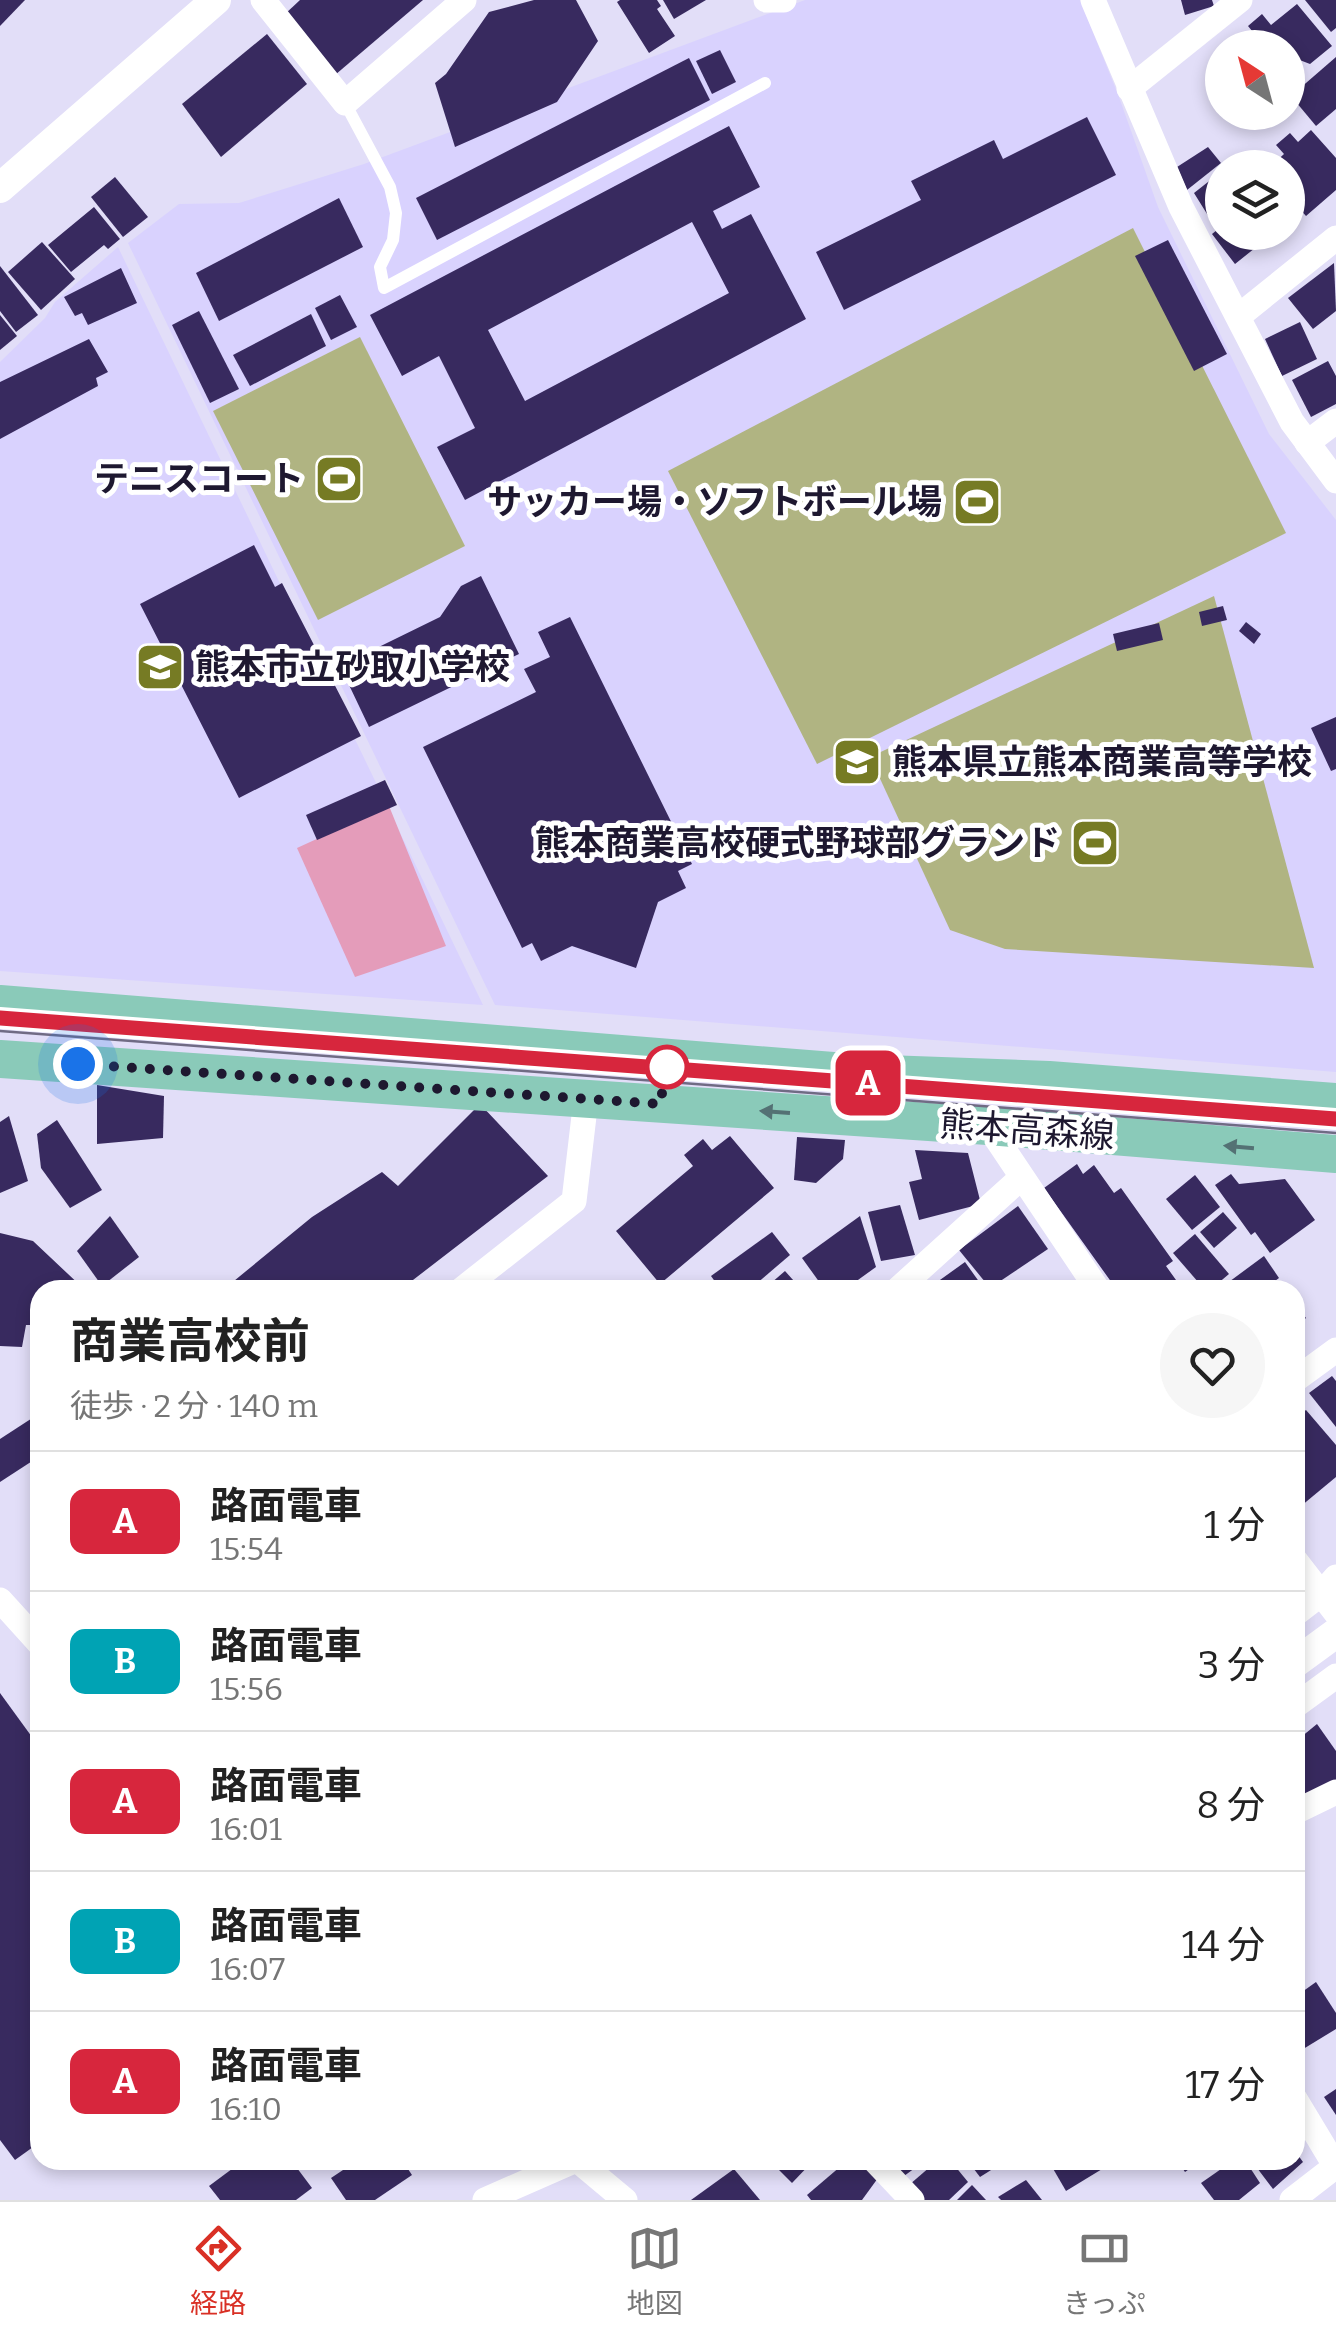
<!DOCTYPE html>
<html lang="ja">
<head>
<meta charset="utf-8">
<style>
  :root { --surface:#fff; --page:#f6f6f6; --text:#222; --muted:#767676; --line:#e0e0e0; --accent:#d93025 }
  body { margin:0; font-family:Bitter,"Noto Sans JP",serif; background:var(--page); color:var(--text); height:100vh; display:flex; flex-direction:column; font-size:38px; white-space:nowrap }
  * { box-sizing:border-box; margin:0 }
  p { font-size:32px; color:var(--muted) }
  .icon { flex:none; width:55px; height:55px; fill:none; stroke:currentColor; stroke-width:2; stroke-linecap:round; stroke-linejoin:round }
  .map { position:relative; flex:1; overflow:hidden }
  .sheet { position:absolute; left:30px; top:1280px; width:1275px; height:890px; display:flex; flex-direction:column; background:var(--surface); border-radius:30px; box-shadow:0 5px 15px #0003 }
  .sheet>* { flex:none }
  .badge { padding:0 20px; border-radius:15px; font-size:35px; line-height:65px }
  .needle { width:65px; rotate:324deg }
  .tools { position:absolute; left:1205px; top:30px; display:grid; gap:20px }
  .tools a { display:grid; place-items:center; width:100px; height:100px; border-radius:50%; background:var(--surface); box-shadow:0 5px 15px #0003; font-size:50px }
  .you { position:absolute; width:50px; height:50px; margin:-25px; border:8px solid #fff; border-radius:50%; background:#1a73e8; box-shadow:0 0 0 15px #1a73e833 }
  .map>.badge { position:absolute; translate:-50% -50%; box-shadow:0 0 0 5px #fff }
  .round { display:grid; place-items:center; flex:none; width:105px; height:105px; border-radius:52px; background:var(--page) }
  .summary { display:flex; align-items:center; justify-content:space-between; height:170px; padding:0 40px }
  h1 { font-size:48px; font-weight:700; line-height:75px }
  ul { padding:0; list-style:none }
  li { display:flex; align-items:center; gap:30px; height:140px; padding:0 40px; border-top:2px solid var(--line) }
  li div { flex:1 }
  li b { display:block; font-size:38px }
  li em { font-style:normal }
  li .badge { min-width:110px; font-weight:700; text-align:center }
  .tab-bar { display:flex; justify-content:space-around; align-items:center; height:140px; border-top:2px solid var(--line); background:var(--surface); font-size:28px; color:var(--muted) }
  .tab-bar a { display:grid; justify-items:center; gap:5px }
  .tab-bar .selected { color:var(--accent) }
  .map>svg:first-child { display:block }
  .built { fill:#d9d2fe }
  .green { fill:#b0b482 }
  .water { fill:#e49cba }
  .building { fill:#382a5f; fill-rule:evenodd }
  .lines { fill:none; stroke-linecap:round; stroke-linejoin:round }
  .service { stroke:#fff; stroke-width:12 }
  .minor { stroke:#fff; stroke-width:25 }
  .tertiary { stroke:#fff; stroke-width:30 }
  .primary { stroke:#8acab9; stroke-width:38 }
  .tram { stroke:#706b84; stroke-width:2.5 }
  .oneway { fill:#547174 }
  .line-casing { stroke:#fff; stroke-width:22 }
  .line { stroke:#d7263d; stroke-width:15 }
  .walk { stroke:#1e1830; stroke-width:10; stroke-dasharray:0 18 }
  .stop-dot { fill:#fff; stroke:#d7263d; stroke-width:5 }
  .labels { text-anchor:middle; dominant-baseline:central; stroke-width:10; stroke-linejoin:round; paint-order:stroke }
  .poi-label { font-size:35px; font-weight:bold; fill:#1e1830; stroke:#fff; text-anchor:end }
  .street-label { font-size:35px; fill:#1e1830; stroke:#fff }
</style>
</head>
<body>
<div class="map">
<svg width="1336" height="2200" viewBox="0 0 1336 2200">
  <rect width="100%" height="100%" fill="#e2def8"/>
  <g class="built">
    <polygon points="805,0 1080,0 1119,97 1158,207 1269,434 1336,520 1336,1072 495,1005 128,243 179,204 239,203 364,164"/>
    <polygon points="118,247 483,1005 0,971 0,362 45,318 55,302"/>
  </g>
  <g class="green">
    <polygon points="1133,228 1286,533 817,764 668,471"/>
    <polygon points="360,337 465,546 318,620 213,411"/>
    <polygon points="1214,596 1314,968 1005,949 950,930 870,757"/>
  </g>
  <polygon class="water" points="389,806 446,946 355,977 297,848"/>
  <g class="building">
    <polygon points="0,0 25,0 0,26"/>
    <polygon points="300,0 423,0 335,75 284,15"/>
    <polygon points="534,0 576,0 598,41 557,102 455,147 435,83 446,74 489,12"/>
    <polygon points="620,0 657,0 661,6 657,9 675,36 649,53 617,2"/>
    <polygon points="663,0 706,0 674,19"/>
    <polygon points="1181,0 1212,0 1214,6 1185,15"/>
    <polygon points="1305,0 1336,0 1336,28 1331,32"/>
    <polygon points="1297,4 1332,46 1310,64 1297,59 1288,67 1288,48 1245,48 1257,37 1248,26 1262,14 1271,25"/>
    <polygon points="267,34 307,84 221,157 182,104"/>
    <polygon points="720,50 736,82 712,94 696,61"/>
    <polygon points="1336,57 1336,109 1316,126 1291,96"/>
    <polygon points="689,58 710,100 437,240 416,198"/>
    <polygon points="1087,117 1116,175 844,310 816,252 921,200 911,181 994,140 1003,159"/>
    <path d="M729,126L760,187L713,211L722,229L751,214L806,319L465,500L437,447L475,428L439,356L402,376L370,315ZM692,222L729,293L525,401L488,330Z"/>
    <polygon points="1311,130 1336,158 1336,190 1306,216 1288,196 1288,168 1269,168 1284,154 1276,145 1290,133 1298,142"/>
    <polygon points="1208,147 1221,163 1187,190 1177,167"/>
    <polygon points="1245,153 1256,168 1227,168"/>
    <polygon points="1222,171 1222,232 1275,232 1235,264 1212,234 1217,230 1194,193"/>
    <polygon points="115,177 148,217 123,237 91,197"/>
    <polygon points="339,198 363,247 219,321 196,273"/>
    <polygon points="94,207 120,239 108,249 104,245 71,272 48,245"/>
    <polygon points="1168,240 1227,354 1194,371 1135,256"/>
    <polygon points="42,242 75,279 41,310 8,272"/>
    <polygon points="1334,263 1336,311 1313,329 1288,298"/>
    <polygon points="0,266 38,315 16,332 0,311"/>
    <polygon points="121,268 137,303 88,325 82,313 75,316 64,297"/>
    <polygon points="340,295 357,327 331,340 315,308"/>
    <polygon points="199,311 239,389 210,403 172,325"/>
    <polygon points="311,314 326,346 250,386 233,355"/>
    <polygon points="0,315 17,336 0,350"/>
    <polygon points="1300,322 1317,359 1282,376 1265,339"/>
    <polygon points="89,339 108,372 96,378 98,386 0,439 0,382"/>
    <polygon points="1328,361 1336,376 1336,404 1311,417 1292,380"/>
    <polygon points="254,545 275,587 282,583 361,736 239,798 140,604"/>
    <polygon points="481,576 519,654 369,727 340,666 440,617 461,586"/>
    <polygon points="1223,606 1227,620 1202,626 1199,612"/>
    <polygon points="570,617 692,864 678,871 686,888 658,902 636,968 572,946 541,961 532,943 522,948 423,747 536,692 524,669 550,657 538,632"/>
    <polygon points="1246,622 1261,634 1254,644 1239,631"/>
    <polygon points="1159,623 1163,640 1117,651 1113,634"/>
    <polygon points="1336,717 1336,769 1331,771 1311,728"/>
    <polygon points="385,780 397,805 317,840 306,815"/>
    <polygon points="97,1085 164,1096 163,1138 97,1144"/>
    <polygon points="480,1104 548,1176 400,1290 223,1290 312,1217 382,1172 398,1186"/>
    <polygon points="9,1116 28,1181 0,1193 0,1122"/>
    <polygon points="57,1120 102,1190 70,1208 41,1168 37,1134"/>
    <polygon points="730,1136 774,1188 660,1284 616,1231 693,1166 684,1155 703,1139 712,1150"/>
    <polygon points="797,1137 845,1140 843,1159 816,1183 794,1180"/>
    <polygon points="915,1150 968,1153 981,1204 919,1220 909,1182 922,1179"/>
    <polygon points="1077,1164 1083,1174 1094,1165 1114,1193 1121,1188 1173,1261 1166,1266 1181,1287 1177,1290 1117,1290 1044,1188"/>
    <polygon points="1231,1174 1239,1184 1285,1179 1315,1220 1270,1253 1255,1232 1251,1235 1215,1185"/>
    <polygon points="1195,1175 1220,1207 1192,1230 1166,1199"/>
    <polygon points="900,1205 915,1255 881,1261 868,1212"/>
    <polygon points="1018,1206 1048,1249 990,1288 959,1250"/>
    <polygon points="1223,1212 1237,1228 1214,1248 1200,1232"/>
    <polygon points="110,1216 139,1257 102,1286 77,1251"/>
    <polygon points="860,1216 876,1267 844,1290 825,1290 802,1258"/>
    <polygon points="772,1232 790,1255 749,1290 721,1290 711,1276"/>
    <polygon points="0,1233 33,1241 85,1290 40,1290 40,1325 26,1325 22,1347 0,1346"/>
    <polygon points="1195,1234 1229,1274 1210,1290 1205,1290 1173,1253"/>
    <polygon points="1264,1256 1279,1278 1263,1290 1218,1290"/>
    <polygon points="965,1262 985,1290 926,1290"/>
    <polygon points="785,1271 802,1290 763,1290"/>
    <polygon points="1295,1304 1306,1318 1295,1326"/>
    <polygon points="1332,1376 1336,1381 1336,1427 1309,1393"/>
    <polygon points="1306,1410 1336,1445 1336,1477 1295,1511 1295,1418"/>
    <polygon points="40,1413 40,1456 0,1482 0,1439"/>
    <polygon points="0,1693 40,1748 40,2142 15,2160 0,2140"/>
    <polygon points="1317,1724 1336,1751 1336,1780 1303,1798 1295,1785 1295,1742"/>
    <polygon points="1295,1939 1304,1957 1295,1962"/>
    <polygon points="1316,1982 1336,2013 1336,2029 1295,2054 1295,1997"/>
    <polygon points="1336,2089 1336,2115 1324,2097"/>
    <polygon points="1295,2151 1303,2162 1273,2189 1251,2160 1295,2160"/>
    <polygon points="244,2160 291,2160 312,2188 296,2200 220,2200 209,2186"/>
    <polygon points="358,2160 402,2160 412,2175 375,2200 346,2200 331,2178"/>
    <polygon points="769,2160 814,2160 792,2183"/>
    <polygon points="848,2160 863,2160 878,2178 862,2200 811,2200 807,2195"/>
    <polygon points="892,2160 926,2160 904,2176"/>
    <polygon points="938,2160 950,2160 968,2182 949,2200 923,2200 909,2185"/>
    <polygon points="967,2160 1007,2160 980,2177"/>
    <polygon points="1048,2160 1109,2160 1112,2163 1066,2191"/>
    <polygon points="1177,2160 1202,2160 1185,2172"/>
    <polygon points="1234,2160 1245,2160 1260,2183 1239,2200 1214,2200 1201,2183"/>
    <polygon points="734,2169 760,2200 691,2200"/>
    <polygon points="1026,2180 1042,2200 1001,2200 998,2197"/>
    <polygon points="972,2185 986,2200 957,2200"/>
  </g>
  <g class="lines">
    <polyline class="service" points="345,103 390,187 396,213 393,240 380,267 384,288 765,83"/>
    <g class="minor">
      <polyline points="263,0 345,103 464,0"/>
      <polyline points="766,0 784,0"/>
      <polyline points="1093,0 1181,207 1292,422 1336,481"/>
      <polyline points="1129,89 1240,0"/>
      <polyline points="1239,316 1336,238"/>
      <polyline points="1307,443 1336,421"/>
      <polyline points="988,1126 1098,1290"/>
      <polyline points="461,1290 574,1201 586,1099"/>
      <polyline points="897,1290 1021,1178"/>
      <polyline points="1295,1380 1336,1350"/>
      <polyline points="1295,1560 1336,1613"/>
      <polyline points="0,1600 40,1644"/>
      <polyline points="1295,1614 1321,1594 1336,1577"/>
      <polyline points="1295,1706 1336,1676"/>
      <polyline points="1295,1812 1336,1792"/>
      <polyline points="1295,2099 1336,2167"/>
      <polyline points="577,2160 625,2200"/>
      <polyline points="874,2160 912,2200"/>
      <polyline points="485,2200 576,2160"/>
      <polyline points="1292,2200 1336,2166"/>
    </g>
    <g class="tertiary">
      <polyline points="0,188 216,0"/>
      <polyline points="1295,1663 1336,1633"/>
    </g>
    <g class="primary">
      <polyline points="0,1004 858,1073 1049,1080 1336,1102"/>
      <polyline points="0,1059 988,1126 1336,1154"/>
    </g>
    <polyline class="tram" points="0,1031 1336,1133"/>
  </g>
  <defs><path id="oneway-solid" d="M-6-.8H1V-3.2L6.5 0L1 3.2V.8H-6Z" transform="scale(2.5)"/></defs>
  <g class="oneway">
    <use href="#oneway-solid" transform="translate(775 1112) rotate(-176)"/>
    <use href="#oneway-solid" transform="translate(1239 1147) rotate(-175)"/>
  </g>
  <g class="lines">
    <g class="line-casing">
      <polyline id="line" points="0,1018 1336,1119"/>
    </g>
    <use href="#line" class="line"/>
    <polyline class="walk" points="78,1064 660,1104 667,1067"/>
  </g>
  <defs>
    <g id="stadium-square" transform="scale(2.5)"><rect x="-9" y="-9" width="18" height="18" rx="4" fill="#767b24" stroke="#fff"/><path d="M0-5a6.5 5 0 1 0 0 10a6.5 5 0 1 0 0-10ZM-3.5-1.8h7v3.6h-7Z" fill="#fff"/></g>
    <g id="school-square" transform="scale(2.5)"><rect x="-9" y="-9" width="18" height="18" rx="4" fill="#767b24" stroke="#fff"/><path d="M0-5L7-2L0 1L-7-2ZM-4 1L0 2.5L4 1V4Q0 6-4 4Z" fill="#fff"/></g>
  </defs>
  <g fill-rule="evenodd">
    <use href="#stadium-square" x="339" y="479"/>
    <use href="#stadium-square" x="977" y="502"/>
    <use href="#school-square" x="160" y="667"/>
    <use href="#school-square" x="857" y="762"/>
    <use href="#stadium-square" x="1095" y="843"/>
  </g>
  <circle class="stop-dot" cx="667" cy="1067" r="20"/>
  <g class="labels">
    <g class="poi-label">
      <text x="304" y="479">テニスコート</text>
      <text x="942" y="502">サッカー場・ソフトボール場</text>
      <text x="195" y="667" text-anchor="start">熊本市立砂取小学校</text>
      <text x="892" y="762" text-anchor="start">熊本県立熊本商業高等学校</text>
      <text x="1060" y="843">熊本商業高校硬式野球部グランド</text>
    </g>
    <g class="street-label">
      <text transform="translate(1027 1130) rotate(4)">熊本高森線</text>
    </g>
  </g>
</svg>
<div class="tools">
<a><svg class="needle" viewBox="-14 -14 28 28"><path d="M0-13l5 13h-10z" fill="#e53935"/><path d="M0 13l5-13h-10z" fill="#767676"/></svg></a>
<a><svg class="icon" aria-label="layers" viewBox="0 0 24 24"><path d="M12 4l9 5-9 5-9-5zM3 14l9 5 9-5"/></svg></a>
</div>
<div class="you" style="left:78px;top:1064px"></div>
<b class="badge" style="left:868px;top:1083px;background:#d7263d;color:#fff">A</b>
<section class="sheet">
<div class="summary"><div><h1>商業高校前</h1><p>徒歩 · 2 分 · 140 m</p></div><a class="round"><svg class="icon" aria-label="heart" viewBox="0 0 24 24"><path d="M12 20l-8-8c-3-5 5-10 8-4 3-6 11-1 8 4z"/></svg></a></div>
<ul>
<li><span class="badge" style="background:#d7263d;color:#fff">A</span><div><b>路面電車</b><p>15:54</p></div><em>1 分</em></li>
<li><span class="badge" style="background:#00a3b4;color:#fff">B</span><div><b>路面電車</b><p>15:56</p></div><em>3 分</em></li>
<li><span class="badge" style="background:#d7263d;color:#fff">A</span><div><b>路面電車</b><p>16:01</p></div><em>8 分</em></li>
<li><span class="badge" style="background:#00a3b4;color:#fff">B</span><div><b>路面電車</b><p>16:07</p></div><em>14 分</em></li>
<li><span class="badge" style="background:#d7263d;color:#fff">A</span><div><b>路面電車</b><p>16:10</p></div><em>17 分</em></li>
</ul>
</section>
</div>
<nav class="tab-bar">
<a class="selected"><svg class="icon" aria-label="directions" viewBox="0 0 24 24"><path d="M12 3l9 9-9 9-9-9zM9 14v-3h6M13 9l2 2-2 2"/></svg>経路</a>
<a><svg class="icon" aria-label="map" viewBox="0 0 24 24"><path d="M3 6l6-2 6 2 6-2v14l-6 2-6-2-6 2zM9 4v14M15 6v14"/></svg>地図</a>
<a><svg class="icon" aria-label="tickets" viewBox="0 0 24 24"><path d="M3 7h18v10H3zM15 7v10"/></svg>きっぷ</a>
</nav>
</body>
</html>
